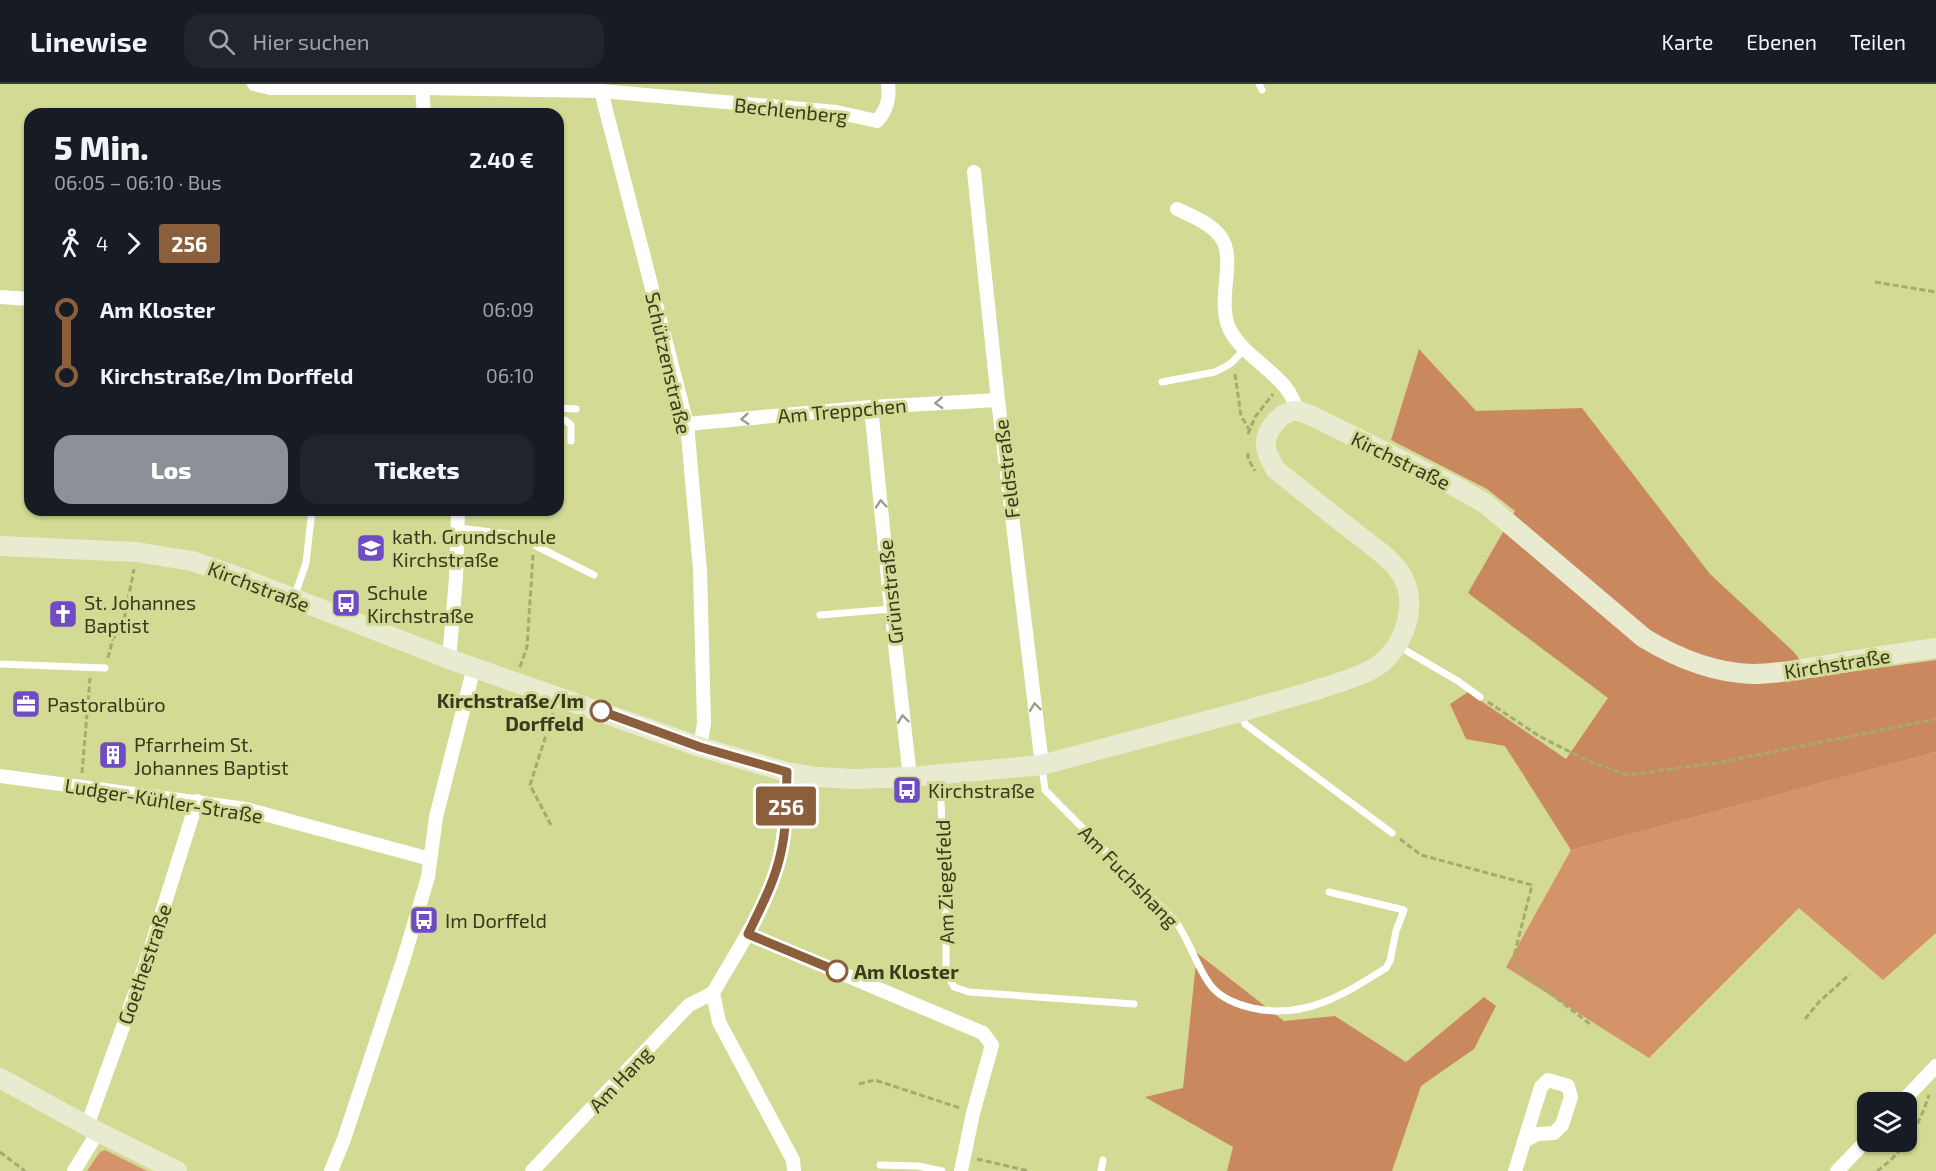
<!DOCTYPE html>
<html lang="de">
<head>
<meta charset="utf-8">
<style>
  :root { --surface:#171b24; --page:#20242c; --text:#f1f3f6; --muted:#9ea1a6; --line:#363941; --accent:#8c9099 }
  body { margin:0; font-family:"Exo 2",sans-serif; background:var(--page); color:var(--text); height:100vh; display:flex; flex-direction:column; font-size:22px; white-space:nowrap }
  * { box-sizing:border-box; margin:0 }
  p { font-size:20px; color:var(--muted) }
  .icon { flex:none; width:33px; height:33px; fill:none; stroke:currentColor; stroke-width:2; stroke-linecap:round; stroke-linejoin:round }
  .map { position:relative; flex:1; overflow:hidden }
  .drawer { position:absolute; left:24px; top:24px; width:540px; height:408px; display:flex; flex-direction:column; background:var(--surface); border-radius:18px; box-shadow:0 2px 4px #0004 }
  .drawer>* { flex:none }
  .badge { padding:0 12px; border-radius:4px; font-size:21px; line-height:39px }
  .fabs { position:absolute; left:1857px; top:1008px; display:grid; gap:12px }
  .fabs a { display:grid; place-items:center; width:60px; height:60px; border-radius:12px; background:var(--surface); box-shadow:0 2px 4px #0004; font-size:30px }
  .map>.badge { position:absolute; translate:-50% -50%; box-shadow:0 0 0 3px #fff }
  .legs { display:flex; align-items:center; gap:9px; height:66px; padding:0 30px; font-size:20px }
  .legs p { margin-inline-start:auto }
  .headline { display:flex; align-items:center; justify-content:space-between; height:102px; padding:0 30px }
  h1 { font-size:33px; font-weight:800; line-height:45px }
  .primary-button { display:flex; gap:12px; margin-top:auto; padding:12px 30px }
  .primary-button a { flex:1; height:69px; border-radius:18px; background:var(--accent); color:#fff; font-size:24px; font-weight:800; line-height:69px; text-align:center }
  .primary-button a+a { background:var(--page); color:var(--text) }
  ul { padding:0 30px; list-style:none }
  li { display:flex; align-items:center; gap:21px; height:66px; font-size:22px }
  li i { display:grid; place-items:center; width:9px; height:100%; margin:0 8px; background:currentColor }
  li i::after { content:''; width:15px; height:15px; margin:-8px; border:4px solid; border-radius:50%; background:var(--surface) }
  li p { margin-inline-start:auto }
  li:first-child i { background:linear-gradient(#0000 50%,currentColor 0) }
  li:last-child i { background:linear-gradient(currentColor 50%,#0000 0) }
  header { display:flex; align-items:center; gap:36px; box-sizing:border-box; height:84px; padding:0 30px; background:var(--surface); border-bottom:2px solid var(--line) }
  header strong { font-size:28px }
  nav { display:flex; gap:33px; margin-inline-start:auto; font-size:21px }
  .search { width:420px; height:54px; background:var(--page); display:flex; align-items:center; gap:15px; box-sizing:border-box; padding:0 21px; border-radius:18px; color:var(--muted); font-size:22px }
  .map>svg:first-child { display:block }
  .green { fill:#d5936a }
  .forest { fill:#ca885f }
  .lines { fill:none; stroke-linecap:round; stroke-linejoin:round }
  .path { stroke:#a4aa70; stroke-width:3; stroke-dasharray:6 3; stroke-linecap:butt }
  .lane { stroke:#fff; stroke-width:7 }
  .street { stroke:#fff; stroke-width:14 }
  .secondary { stroke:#e9ebd0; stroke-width:20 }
  .oneway { stroke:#9c9c8e }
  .line-1-casing { stroke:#fff; stroke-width:14 }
  .line-1 { stroke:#8b5e3c; stroke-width:9 }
  .stop-1-dot { fill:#fff; stroke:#8b5e3c; stroke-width:3 }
  .labels { text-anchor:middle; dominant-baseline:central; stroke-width:6; stroke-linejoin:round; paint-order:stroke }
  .street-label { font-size:20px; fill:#383a1d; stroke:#d3da94 }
  .poi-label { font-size:20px; fill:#383a1d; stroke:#d3da94; text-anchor:start }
  .stop-label { font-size:20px; font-weight:bold; fill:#383a1d; stroke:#d3da94; text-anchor:end }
</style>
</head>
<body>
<header>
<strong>Linewise</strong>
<div class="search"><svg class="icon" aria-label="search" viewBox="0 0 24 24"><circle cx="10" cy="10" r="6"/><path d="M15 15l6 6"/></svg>Hier suchen</div>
<nav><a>Karte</a><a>Ebenen</a><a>Teilen</a></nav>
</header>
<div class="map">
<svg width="1936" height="1087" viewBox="0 0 1936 1087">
  <rect width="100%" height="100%" fill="#d3da94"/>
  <g class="green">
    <polygon points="1936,668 1936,849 1883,896 1799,824 1649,974 1506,883 1571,766"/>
    <polygon points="105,1066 147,1087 87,1087 100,1068"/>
  </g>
  <g class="forest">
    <polygon points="1419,265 1476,327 1582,324 1710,490 1794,568 1813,593 1936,576 1936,668 1571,766 1505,662 1466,655 1450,620 1468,608 1566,675 1608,614 1468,509 1515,427 1487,405 1391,356"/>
    <polygon points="1197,869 1284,937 1335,932 1406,978 1484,913 1496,922 1474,965 1421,1002 1392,1087 1227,1087 1233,1063 1145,1013 1183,1004"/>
  </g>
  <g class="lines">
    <g class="path">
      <polyline points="1875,198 1936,208"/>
      <polyline points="1235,290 1241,332 1249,345"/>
      <polyline points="1248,350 1255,333 1273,310"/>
      <polyline points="1248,369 1248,375 1255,387"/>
      <polyline points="108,574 113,554 122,546 134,485"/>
      <polyline points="520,583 527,563 533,471"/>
      <polyline points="1488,618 1539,652 1586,676 1627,691 1717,679 1936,635"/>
      <polyline points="82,689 90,594"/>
      <polyline points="551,741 530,701 553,629"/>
      <polyline points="1400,755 1421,771 1532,801 1512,880 1590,940"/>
      <polyline points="1805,935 1819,918 1850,890"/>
      <polyline points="859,1000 875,996 960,1024"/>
      <polyline points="0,1068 25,1087"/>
      <polyline points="977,1075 1029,1087"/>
      <path d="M1877,1087C1904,1068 1919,1042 1929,1011"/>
    </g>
    <g class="lane">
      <polyline points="1259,0 1262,6"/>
      <polyline points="1162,298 1215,288 1230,280 1244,266"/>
      <polyline points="558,324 576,325"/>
      <polyline points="558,335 565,336 571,341 571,357"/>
      <polyline points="458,444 524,452 538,463 594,491"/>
      <polyline points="294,514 306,479 312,426"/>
      <polyline points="820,531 891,525"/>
      <polyline points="1398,562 1458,597 1480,613"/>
      <polyline points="0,580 105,584"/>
      <polyline points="1241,629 1245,640 1392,749"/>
      <path d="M1042,683L1045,706L1176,838C1190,857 1198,887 1212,903C1221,914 1238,921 1252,924C1304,936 1343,911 1386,884L1390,877L1396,847L1404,826L1329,808"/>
      <polyline points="940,693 946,841 946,889 954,903 969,908 1134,920"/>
      <polyline points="880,1081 918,1082 942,1087"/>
      <polyline points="1101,1087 1103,1076"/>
    </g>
    <g class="street">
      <path d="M254,0L270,4H422L601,7L836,28L877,37C887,26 890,15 888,0"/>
      <polyline points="422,4 424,30"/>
      <polyline points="601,7 687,340 700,486 704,639 700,663"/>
      <polyline points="974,88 998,316 1042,681"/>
      <path d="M1177,125C1192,132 1210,139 1220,152C1238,175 1215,216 1230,246C1245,276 1293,294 1296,327"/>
      <polyline points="0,213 30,215"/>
      <polyline points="871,323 891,525 910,693"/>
      <polyline points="687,340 871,323 998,316"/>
      <polyline points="449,575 456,494 458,426"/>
      <path d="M787,688C786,715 786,741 781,767C770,820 739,863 713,909L719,938L793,1076L794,1087"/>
      <polyline points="0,692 246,725 430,775"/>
      <polyline points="748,850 983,949 992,961 973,1029 961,1087"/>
      <polyline points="1902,1018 1936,982"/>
      <polyline points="87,1042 146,879 197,717"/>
      <polyline points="74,1087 98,1048"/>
      <polyline points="331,1087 344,1055 403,877 428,793 436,733 474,583"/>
      <polyline points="532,1087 689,921 713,909"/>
      <polyline points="1515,1087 1541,1003 1548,996 1568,1002 1571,1013 1562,1041 1554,1049 1537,1050 1524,1057"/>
      <polyline points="1837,1087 1868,1055"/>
    </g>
    <g class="secondary">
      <path d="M0,462L137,468L192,477L236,492L449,575L700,663L787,688L818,693L854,695L910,693L1042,681L1240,628L1316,606C1336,599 1358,594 1376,583C1404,564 1420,520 1401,490C1391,474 1372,462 1357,450C1330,429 1302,407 1275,385C1272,378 1267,371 1266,363C1264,348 1280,327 1296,327C1301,327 1306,330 1310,331L1458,404L1486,420L1644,554C1677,574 1714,589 1753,590C1778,590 1802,585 1826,581C1863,575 1899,569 1936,564"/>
      <polyline points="0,994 98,1048 177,1087"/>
    </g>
  </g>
  <defs><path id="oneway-chevron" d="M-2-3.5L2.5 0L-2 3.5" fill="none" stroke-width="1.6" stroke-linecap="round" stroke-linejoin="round" transform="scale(1.5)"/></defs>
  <g class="oneway">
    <use href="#oneway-chevron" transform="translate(939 319) rotate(177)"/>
    <use href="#oneway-chevron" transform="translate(745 335) rotate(175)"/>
    <use href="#oneway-chevron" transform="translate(881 420) rotate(-95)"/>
    <use href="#oneway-chevron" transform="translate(1035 623) rotate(-97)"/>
    <use href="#oneway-chevron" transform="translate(903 635) rotate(-97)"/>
  </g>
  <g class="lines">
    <g class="line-1-casing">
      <path id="line-1" d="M601,627L700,663L787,688C786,715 787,742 781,768C775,797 761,823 748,850L837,887"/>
    </g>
    <use href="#line-1" class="line-1"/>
  </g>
  <defs>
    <g id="school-square" transform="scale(1.5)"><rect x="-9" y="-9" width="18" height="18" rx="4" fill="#6f4bc4" stroke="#d3da94"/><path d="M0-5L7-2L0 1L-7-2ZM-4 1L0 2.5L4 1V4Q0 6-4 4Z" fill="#fff"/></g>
    <g id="bus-square" transform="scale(1.5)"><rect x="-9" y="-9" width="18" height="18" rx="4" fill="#6f4bc4" stroke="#d3da94"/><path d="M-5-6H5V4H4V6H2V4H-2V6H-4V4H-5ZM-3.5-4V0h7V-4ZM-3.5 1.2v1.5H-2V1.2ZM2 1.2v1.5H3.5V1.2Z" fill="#fff"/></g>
    <g id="church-square" transform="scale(1.5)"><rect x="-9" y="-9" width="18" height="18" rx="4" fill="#6f4bc4" stroke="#d3da94"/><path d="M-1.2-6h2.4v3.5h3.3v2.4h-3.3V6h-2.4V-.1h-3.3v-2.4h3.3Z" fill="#fff"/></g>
    <g id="office-square" transform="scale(1.5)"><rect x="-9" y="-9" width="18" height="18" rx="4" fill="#6f4bc4" stroke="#d3da94"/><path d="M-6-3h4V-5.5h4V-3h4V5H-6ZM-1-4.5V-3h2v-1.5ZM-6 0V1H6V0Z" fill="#fff"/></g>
    <g id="building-square" transform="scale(1.5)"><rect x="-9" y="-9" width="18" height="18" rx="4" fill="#6f4bc4" stroke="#d3da94"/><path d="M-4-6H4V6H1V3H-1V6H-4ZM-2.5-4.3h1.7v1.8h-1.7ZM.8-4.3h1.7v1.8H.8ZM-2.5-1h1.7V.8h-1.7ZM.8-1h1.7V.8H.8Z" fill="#fff"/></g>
  </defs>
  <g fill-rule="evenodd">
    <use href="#school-square" x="371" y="464"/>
    <use href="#bus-square" x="346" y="519"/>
    <use href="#church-square" x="63" y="530"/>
    <use href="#office-square" x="26" y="620"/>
    <use href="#building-square" x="113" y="671"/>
    <use href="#bus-square" x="907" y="706"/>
    <use href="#bus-square" x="424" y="836"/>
  </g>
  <g class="stop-1-dot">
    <circle cx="601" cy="627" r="10"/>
    <circle cx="837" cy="887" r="10"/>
  </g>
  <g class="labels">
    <g class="street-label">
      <text transform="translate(791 26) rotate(6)">Bechlenberg</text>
      <text transform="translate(669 279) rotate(77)">Schützenstraße</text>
      <text transform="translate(842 326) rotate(-5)">Am Treppchen</text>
      <text transform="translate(1401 376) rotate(26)">Kirchstraße</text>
      <text transform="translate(1006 385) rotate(-97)">Feldstraße</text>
      <text transform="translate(259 502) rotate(21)">Kirchstraße</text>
      <text transform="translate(890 508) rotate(-96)">Grünstraße</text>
      <text transform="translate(1837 579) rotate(-9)">Kirchstraße</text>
      <text transform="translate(164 716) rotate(9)">Ludger-Kühler-Straße</text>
      <text transform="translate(1129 792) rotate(46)">Am Fuchshang</text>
      <text transform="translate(944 798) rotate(-92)">Am Ziegelfeld</text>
      <text transform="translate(144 880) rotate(-71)">Goethestraße</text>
      <text transform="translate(620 995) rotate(-47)">Am Hang</text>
    </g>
    <g class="poi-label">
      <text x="392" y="452">kath. Grundschule<tspan x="392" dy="23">Kirchstraße</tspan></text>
      <text x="367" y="508">Schule<tspan x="367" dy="23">Kirchstraße</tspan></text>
      <text x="84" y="518">St. Johannes<tspan x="84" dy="23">Baptist</tspan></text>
      <text x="47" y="620">Pastoralbüro</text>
      <text x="134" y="660">Pfarrheim St.<tspan x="134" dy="23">Johannes Baptist</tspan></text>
      <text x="928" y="706">Kirchstraße</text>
      <text x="445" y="836">Im Dorffeld</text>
    </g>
    <g class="stop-label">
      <text x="584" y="616">Kirchstraße/Im<tspan x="584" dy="23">Dorffeld</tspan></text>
      <text x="854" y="887" text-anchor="start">Am Kloster</text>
    </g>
  </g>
</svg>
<div class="fabs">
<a><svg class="icon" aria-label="layers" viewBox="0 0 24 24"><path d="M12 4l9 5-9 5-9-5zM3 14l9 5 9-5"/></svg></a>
</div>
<b class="badge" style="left:786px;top:722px;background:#8b5e3c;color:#fff">256</b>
<section class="drawer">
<div class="headline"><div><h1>5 Min.</h1><p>06:05 – 06:10 · Bus</p></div><b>2.40 €</b></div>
<div class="legs"><svg class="icon" aria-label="walk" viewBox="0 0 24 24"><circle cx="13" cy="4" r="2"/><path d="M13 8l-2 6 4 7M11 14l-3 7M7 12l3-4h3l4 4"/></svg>4<svg class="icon" aria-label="forward" viewBox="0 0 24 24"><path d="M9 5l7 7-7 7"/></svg><b class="badge" style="background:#8b5e3c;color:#fff">256</b></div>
<ul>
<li><i style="color:#8b5e3c"></i><b>Am Kloster</b><p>06:09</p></li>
<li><i style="color:#8b5e3c"></i><b>Kirchstraße/Im Dorffeld</b><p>06:10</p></li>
</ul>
<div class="primary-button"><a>Los</a><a>Tickets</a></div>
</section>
</div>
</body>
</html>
